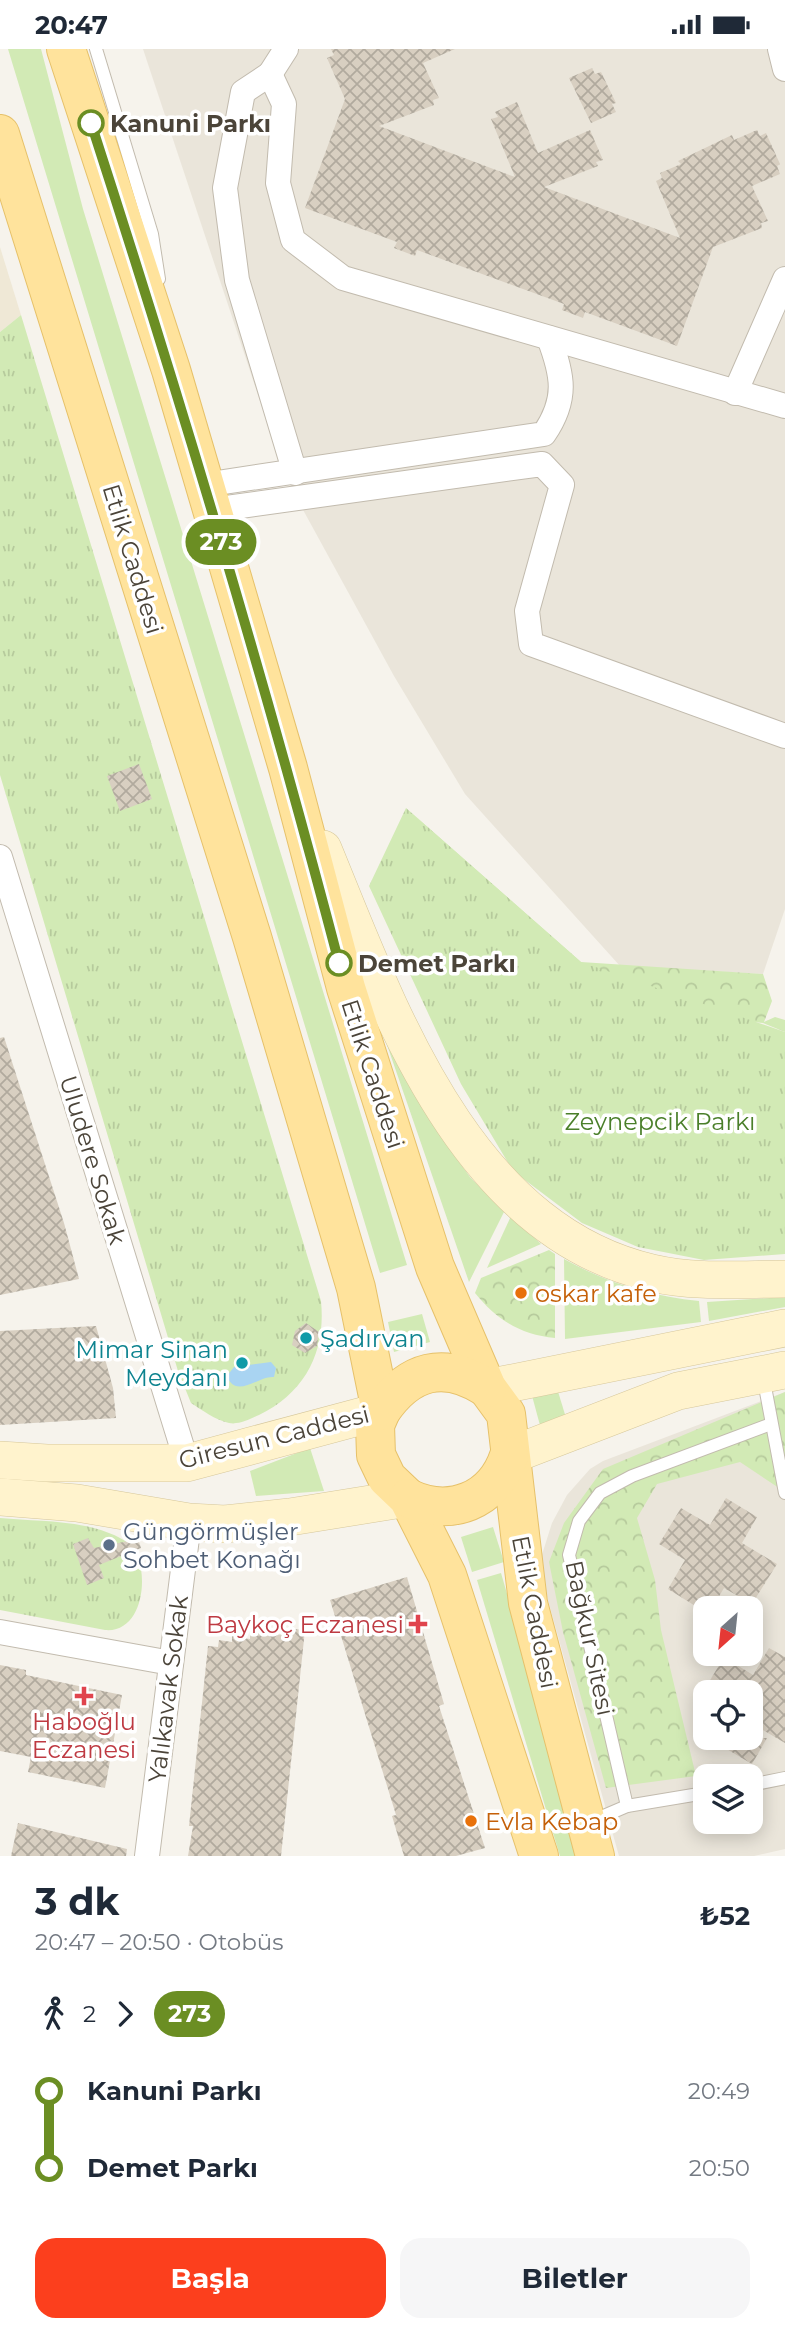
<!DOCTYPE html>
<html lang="tr">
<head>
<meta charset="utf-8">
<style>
  :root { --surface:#fff; --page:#f6f6f7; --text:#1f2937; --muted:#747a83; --accent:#fc3f1d }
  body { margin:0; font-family:Montserrat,sans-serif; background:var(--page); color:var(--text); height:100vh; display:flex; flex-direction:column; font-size:26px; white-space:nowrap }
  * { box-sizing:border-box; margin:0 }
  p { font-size:23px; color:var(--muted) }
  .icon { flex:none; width:38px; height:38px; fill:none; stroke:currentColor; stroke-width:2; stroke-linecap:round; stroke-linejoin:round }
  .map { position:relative; height:1807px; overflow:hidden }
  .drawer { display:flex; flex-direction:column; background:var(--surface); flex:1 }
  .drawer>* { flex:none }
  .badge { padding:0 14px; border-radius:23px; font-size:24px; line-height:46px }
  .needle { width:46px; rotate:207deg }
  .fabs { position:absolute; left:693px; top:1547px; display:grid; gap:14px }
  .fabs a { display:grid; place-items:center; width:70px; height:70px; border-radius:14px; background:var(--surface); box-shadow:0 4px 18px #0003; font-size:35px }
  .map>.badge { position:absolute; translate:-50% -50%; box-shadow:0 0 0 4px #fff }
  .legs { display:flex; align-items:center; gap:10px; height:77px; padding:0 35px; font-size:23px }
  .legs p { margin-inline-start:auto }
  .summary { display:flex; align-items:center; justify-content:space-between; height:119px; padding:0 35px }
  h1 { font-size:38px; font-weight:700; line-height:52px }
  .cta { display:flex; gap:14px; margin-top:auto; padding:14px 35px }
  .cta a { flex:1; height:80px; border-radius:21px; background:var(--accent); color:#fff; font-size:28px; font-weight:700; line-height:80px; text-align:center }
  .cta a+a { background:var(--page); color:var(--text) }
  ul { padding:0 35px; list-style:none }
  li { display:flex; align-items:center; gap:24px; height:77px; font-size:26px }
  li i { display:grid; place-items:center; width:10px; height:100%; margin:0 9px; background:currentColor }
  li i::after { content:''; width:18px; height:18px; margin:-9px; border:5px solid; border-radius:50%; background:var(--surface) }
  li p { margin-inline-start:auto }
  li:first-child i { background:linear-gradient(#0000 50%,currentColor 0) }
  li:last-child i { background:linear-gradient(currentColor 50%,#0000 0) }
  .status { display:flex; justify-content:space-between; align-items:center; height:49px; padding:0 35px; background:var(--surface); direction:ltr }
  .status svg { height:19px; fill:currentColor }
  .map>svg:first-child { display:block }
  .residential { fill:#eae5da; fill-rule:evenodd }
  .education { fill:#efe8d6 }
  .grass { fill:#d2eab5 }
  .forest { fill:url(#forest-crowns) }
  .park { fill:url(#park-tufts) }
  .water { fill:#a9d4f2 }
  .building { fill:url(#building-cross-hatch) }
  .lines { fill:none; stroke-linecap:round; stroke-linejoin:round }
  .lane-casing { stroke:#c2bbae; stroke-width:14 }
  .street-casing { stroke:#c2bbae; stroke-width:26 }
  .secondary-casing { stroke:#d6c79b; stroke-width:38 }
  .primary-casing { stroke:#e6c16a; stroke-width:40 }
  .lane { stroke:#fff; stroke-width:12 }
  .street { stroke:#fff; stroke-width:24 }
  .secondary { stroke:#fff3cd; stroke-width:37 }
  .primary { stroke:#ffe39c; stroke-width:38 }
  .line-1-casing { stroke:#fff; stroke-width:16 }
  .line-1 { stroke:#6b8e23; stroke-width:10 }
  .stop-1-dot { fill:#fff; stroke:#6b8e23; stroke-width:3.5 }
  .food-dot { fill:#e8710a; stroke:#fff; stroke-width:2.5 }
  .culture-dot { fill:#0f9aa8; stroke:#fff; stroke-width:2.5 }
  .service-dot { fill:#5c6f8a; stroke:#fff; stroke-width:2.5 }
  .health-dot { fill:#e0444e; stroke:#fff; stroke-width:2.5 }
  .labels { text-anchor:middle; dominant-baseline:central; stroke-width:7; stroke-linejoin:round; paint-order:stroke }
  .stop-label { font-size:24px; font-weight:bold; fill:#4b4439; stroke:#fff; text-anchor:start }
  .street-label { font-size:24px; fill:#4b4439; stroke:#fff }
  .park-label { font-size:24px; fill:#4a7f2a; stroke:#fff }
  .food-label { font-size:24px; fill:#c56008; stroke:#fff; text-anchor:start }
  .culture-label { font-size:24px; fill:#0d838f; stroke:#fff; text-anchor:start }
  .service-label { font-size:24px; fill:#4e5e75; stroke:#fff; text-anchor:start }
  .health-label { font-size:24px; fill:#be3a42; stroke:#fff; text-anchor:end }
</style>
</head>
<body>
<div class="status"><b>20:47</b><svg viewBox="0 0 49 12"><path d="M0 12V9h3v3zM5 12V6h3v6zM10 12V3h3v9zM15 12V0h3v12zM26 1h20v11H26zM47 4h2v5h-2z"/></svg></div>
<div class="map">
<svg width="785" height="1807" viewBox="0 0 785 1807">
  <defs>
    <pattern id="forest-crowns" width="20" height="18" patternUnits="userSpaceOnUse" patternTransform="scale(1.75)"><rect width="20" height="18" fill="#d2eab5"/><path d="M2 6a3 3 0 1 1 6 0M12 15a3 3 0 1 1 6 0" fill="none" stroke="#b6ca9c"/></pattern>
    <pattern id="park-tufts" width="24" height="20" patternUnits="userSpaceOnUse" patternTransform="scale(1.75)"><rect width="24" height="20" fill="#d2eab5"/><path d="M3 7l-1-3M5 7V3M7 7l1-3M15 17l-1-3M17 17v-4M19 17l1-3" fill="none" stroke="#b6ca9c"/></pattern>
    <pattern id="building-cross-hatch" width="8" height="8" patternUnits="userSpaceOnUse" patternTransform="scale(1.75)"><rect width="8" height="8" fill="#d8cfc1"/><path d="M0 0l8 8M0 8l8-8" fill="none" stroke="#b1aa9e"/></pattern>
  </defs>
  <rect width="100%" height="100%" fill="#f6f3ec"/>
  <g class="residential">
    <polygon points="143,0 785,0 785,860 763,925 620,917 465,745 394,627 296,448 264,364"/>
    <path d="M785,1343V1800L754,1807H619L541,1526L540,1512L552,1474L567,1446L590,1420L603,1412ZM705,1559H751V1605H705ZM705,1643H751V1689H705ZM705,1727H751V1773H705Z"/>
  </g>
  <polygon class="education" points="0,198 21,266 0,283"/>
  <g class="grass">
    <polygon points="8,0 41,0 83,160 407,1216 380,1224"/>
    <polygon points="386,993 442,1089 470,1128 504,1163 469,1233"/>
    <polygon points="511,1167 541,1195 487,1219"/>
    <path d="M564,1210C607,1234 650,1247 699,1252L701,1273L565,1290Z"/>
    <polygon points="785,1248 785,1258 709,1272 707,1253"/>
    <polygon points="422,1265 430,1293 394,1303 388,1273"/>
    <polygon points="556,1336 567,1372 541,1380 531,1343"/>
    <polygon points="310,1399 324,1442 256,1447 250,1422"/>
    <polygon points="493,1478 504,1513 472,1523 461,1488"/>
    <polygon points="501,1524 583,1807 560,1807 477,1531"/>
  </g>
  <g class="forest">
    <polygon points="406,759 581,913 763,925 772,952 764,973 775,968 785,971 785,983 763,974 626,960"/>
    <path d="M549,1201L555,1205V1289C520,1286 496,1270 475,1244L481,1229Z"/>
    <polygon points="785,1343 785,1443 740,1413 657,1435 637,1469 655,1531 661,1581 696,1727 606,1739 563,1583 549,1513 564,1474 603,1420"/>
  </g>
  <g class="park">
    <path d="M21,266L321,1252C326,1302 306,1343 259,1366C250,1370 239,1376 229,1374C215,1371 202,1361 191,1354L178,1322L0,726V283Z"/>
    <polygon points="406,759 581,913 785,983 785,1205 704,1211 638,1198 582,1174 513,1122 461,1035 369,837"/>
    <path d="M0,1469C41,1473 91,1470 127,1493C151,1508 148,1585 105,1581L0,1561Z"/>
  </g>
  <path class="water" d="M271,1313L276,1319L274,1328C259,1326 236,1351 227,1327L234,1318Z"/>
  <g class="building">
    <polygon points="331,0 455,0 423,14 439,49 433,51 434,56 379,77 515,128 491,70 498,68 495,63 517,53 538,104 590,81 603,111 596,113 598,117 544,138 680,189 656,132 662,129 660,124 681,115 678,112 732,86 734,91 757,81 760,87 766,84 780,115 777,117 780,125 752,137 768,172 761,174 762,179 713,198 677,297 585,263 583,269 562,261 564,255 417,201 415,207 394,199 397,193 305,159 345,50 327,9 334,6"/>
    <polygon points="592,19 595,25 601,23 616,54 612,55 616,63 591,74 569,29"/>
    <polygon points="139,715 152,750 120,762 107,727"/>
    <polygon points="4,988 64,1174 79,1230 0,1246 0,989"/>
    <polygon points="306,1274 319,1283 317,1297 305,1304 292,1296 295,1282"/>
    <polygon points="96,1277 113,1339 116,1369 0,1376 0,1282"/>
    <polygon points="726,1449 757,1468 742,1494 777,1515 752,1555 724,1539 712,1559 705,1559 705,1563 668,1540 685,1511 659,1495 681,1459 710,1476"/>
    <polygon points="88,1489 94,1499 138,1490 141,1499 99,1516 104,1529 87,1536 73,1495"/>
    <polygon points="407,1528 444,1655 439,1657 485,1799 456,1807 404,1807 392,1767 396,1766 330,1551"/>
    <polygon points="285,1579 305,1581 281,1807 188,1807 193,1777 189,1777 208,1597 218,1598 219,1591 232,1593 232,1587 250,1590 250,1583 285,1586"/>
    <polygon points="769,1599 785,1608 785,1694 751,1674 751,1643 703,1643 724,1608 753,1626"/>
    <polygon points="0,1616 26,1621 26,1626 122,1646 105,1739 28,1723 31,1708 0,1702"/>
    <polygon points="708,1689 767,1689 752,1715"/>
    <polygon points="18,1774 127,1800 126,1807 11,1807"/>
  </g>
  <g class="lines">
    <g class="lane-casing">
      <g id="lane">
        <polyline points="96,0 152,185 159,230"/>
        <polyline points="763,1327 785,1444"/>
        <polyline points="751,1736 785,1729"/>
        <polyline points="627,1757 569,1506 579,1472 600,1444 632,1427 771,1375"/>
        <polyline points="592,1772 627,1757 705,1744"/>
      </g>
    </g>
    <g class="street-casing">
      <g id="street">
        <polyline points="780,0 785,20"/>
        <polyline points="270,25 286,0"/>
        <polyline points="735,344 785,230"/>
        <polyline points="295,424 237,231 225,139 243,43 270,25 284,55 278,134 293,191 343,229 785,357"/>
        <path d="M204,436L544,385C568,350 563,326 549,289"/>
        <polyline points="212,461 542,415 562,436 527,562 531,595 785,687"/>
        <polyline points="0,808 187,1414"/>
        <polyline points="0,1583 171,1614"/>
        <polyline points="147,1807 189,1473"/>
      </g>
    </g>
    <g class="secondary-casing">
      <g id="secondary">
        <path d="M323,800C388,958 464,1181 652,1224C695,1234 741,1230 785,1230"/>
        <polyline points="487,1339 785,1279"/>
        <polyline points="509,1407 678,1342 785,1321"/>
        <polyline points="0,1411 47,1414 187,1414 381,1362"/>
        <polyline points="0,1448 77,1454 189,1473 225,1475 290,1468 408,1449"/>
      </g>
    </g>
    <g class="primary-casing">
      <g id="primary">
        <polyline points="66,0 171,321 288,719 346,939 435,1218 487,1339 506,1365 528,1554 595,1807"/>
        <polyline points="0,85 252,888 356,1239 381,1362 375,1376 376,1406 387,1429 408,1449 447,1526 539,1807"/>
        <path d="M381,1362C409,1321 444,1311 487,1339"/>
        <path d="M408,1449C450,1469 494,1452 509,1407"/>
      </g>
    </g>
    <use href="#lane" class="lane"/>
    <use href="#street" class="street"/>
    <use href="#secondary" class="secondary"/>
    <use href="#primary" class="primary"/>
  </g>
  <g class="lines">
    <g class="line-1-casing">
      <path id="line-1" d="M91,74C181,352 265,632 339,914"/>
    </g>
    <use href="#line-1" class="line-1"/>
  </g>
  <g class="stop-1-dot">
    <circle cx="91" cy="74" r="12"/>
    <circle cx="339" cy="914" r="12"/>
  </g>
  <g class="food-dot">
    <circle cx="521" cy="1244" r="7"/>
    <circle cx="471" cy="1772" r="7"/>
  </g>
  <g class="culture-dot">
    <circle cx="306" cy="1289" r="7"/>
    <circle cx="242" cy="1314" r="7"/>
  </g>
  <circle class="service-dot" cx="109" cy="1496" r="7"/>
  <g class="health-dot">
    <path d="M414.5 1564.5h7v7h7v7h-7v7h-7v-7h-7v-7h7z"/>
    <path d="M80.5 1636.5h7v7h7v7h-7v7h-7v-7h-7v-7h7z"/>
  </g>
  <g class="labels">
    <g class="stop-label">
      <text x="110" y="74">Kanuni Parkı</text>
      <text x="358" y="914">Demet Parkı</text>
    </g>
    <g class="street-label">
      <text transform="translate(133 510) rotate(73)">Etlik Caddesi</text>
      <text transform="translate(373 1025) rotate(72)">Etlik Caddesi</text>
      <text transform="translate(93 1111) rotate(73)">Uludere Sokak</text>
      <text transform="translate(274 1388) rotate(-14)">Giresun Caddesi</text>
      <text transform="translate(535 1563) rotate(79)">Etlik Caddesi</text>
      <text transform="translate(590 1589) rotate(78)">Bağkur Sitesi</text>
      <text transform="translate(168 1640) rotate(-83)">Yalıkavak Sokak</text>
    </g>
    <g class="park-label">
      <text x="660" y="1072">Zeynepcik Parkı</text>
    </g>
    <g class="food-label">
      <text x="535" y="1244">oskar kafe</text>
      <text x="485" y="1772">Evla Kebap</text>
    </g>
    <g class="culture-label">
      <text x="320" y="1289">Şadırvan</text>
      <text x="228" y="1300" text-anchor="end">Mimar Sinan<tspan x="228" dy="28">Meydanı</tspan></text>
    </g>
    <g class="service-label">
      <text x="123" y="1482">Güngörmüşler<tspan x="123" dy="28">Sohbet Konağı</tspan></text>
    </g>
    <g class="health-label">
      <text x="404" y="1575">Baykoç Eczanesi</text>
      <text x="84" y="1672" text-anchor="middle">Haboğlu<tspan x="84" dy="28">Eczanesi</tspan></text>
    </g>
  </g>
</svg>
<div class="fabs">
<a><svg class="needle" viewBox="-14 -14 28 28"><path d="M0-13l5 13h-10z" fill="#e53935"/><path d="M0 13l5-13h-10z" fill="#747a83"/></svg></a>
<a><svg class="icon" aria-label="locate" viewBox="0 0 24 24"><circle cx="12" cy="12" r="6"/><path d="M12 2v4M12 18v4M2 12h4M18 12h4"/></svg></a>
<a><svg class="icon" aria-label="layers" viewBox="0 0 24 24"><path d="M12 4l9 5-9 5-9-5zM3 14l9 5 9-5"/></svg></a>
</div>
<b class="badge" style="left:221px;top:493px;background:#6b8e23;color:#fff">273</b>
</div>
<section class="drawer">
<div class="summary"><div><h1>3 dk</h1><p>20:47 – 20:50 · Otobüs</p></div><b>₺52</b></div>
<div class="legs"><svg class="icon" aria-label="walk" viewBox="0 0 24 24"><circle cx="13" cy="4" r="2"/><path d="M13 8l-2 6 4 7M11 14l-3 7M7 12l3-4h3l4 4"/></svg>2<svg class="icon" aria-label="forward" viewBox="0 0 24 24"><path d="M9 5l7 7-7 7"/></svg><b class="badge" style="background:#6b8e23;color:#fff">273</b></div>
<ul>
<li><i style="color:#6b8e23"></i><b>Kanuni Parkı</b><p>20:49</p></li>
<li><i style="color:#6b8e23"></i><b>Demet Parkı</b><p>20:50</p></li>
</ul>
<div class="cta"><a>Başla</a><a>Biletler</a></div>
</section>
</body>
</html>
